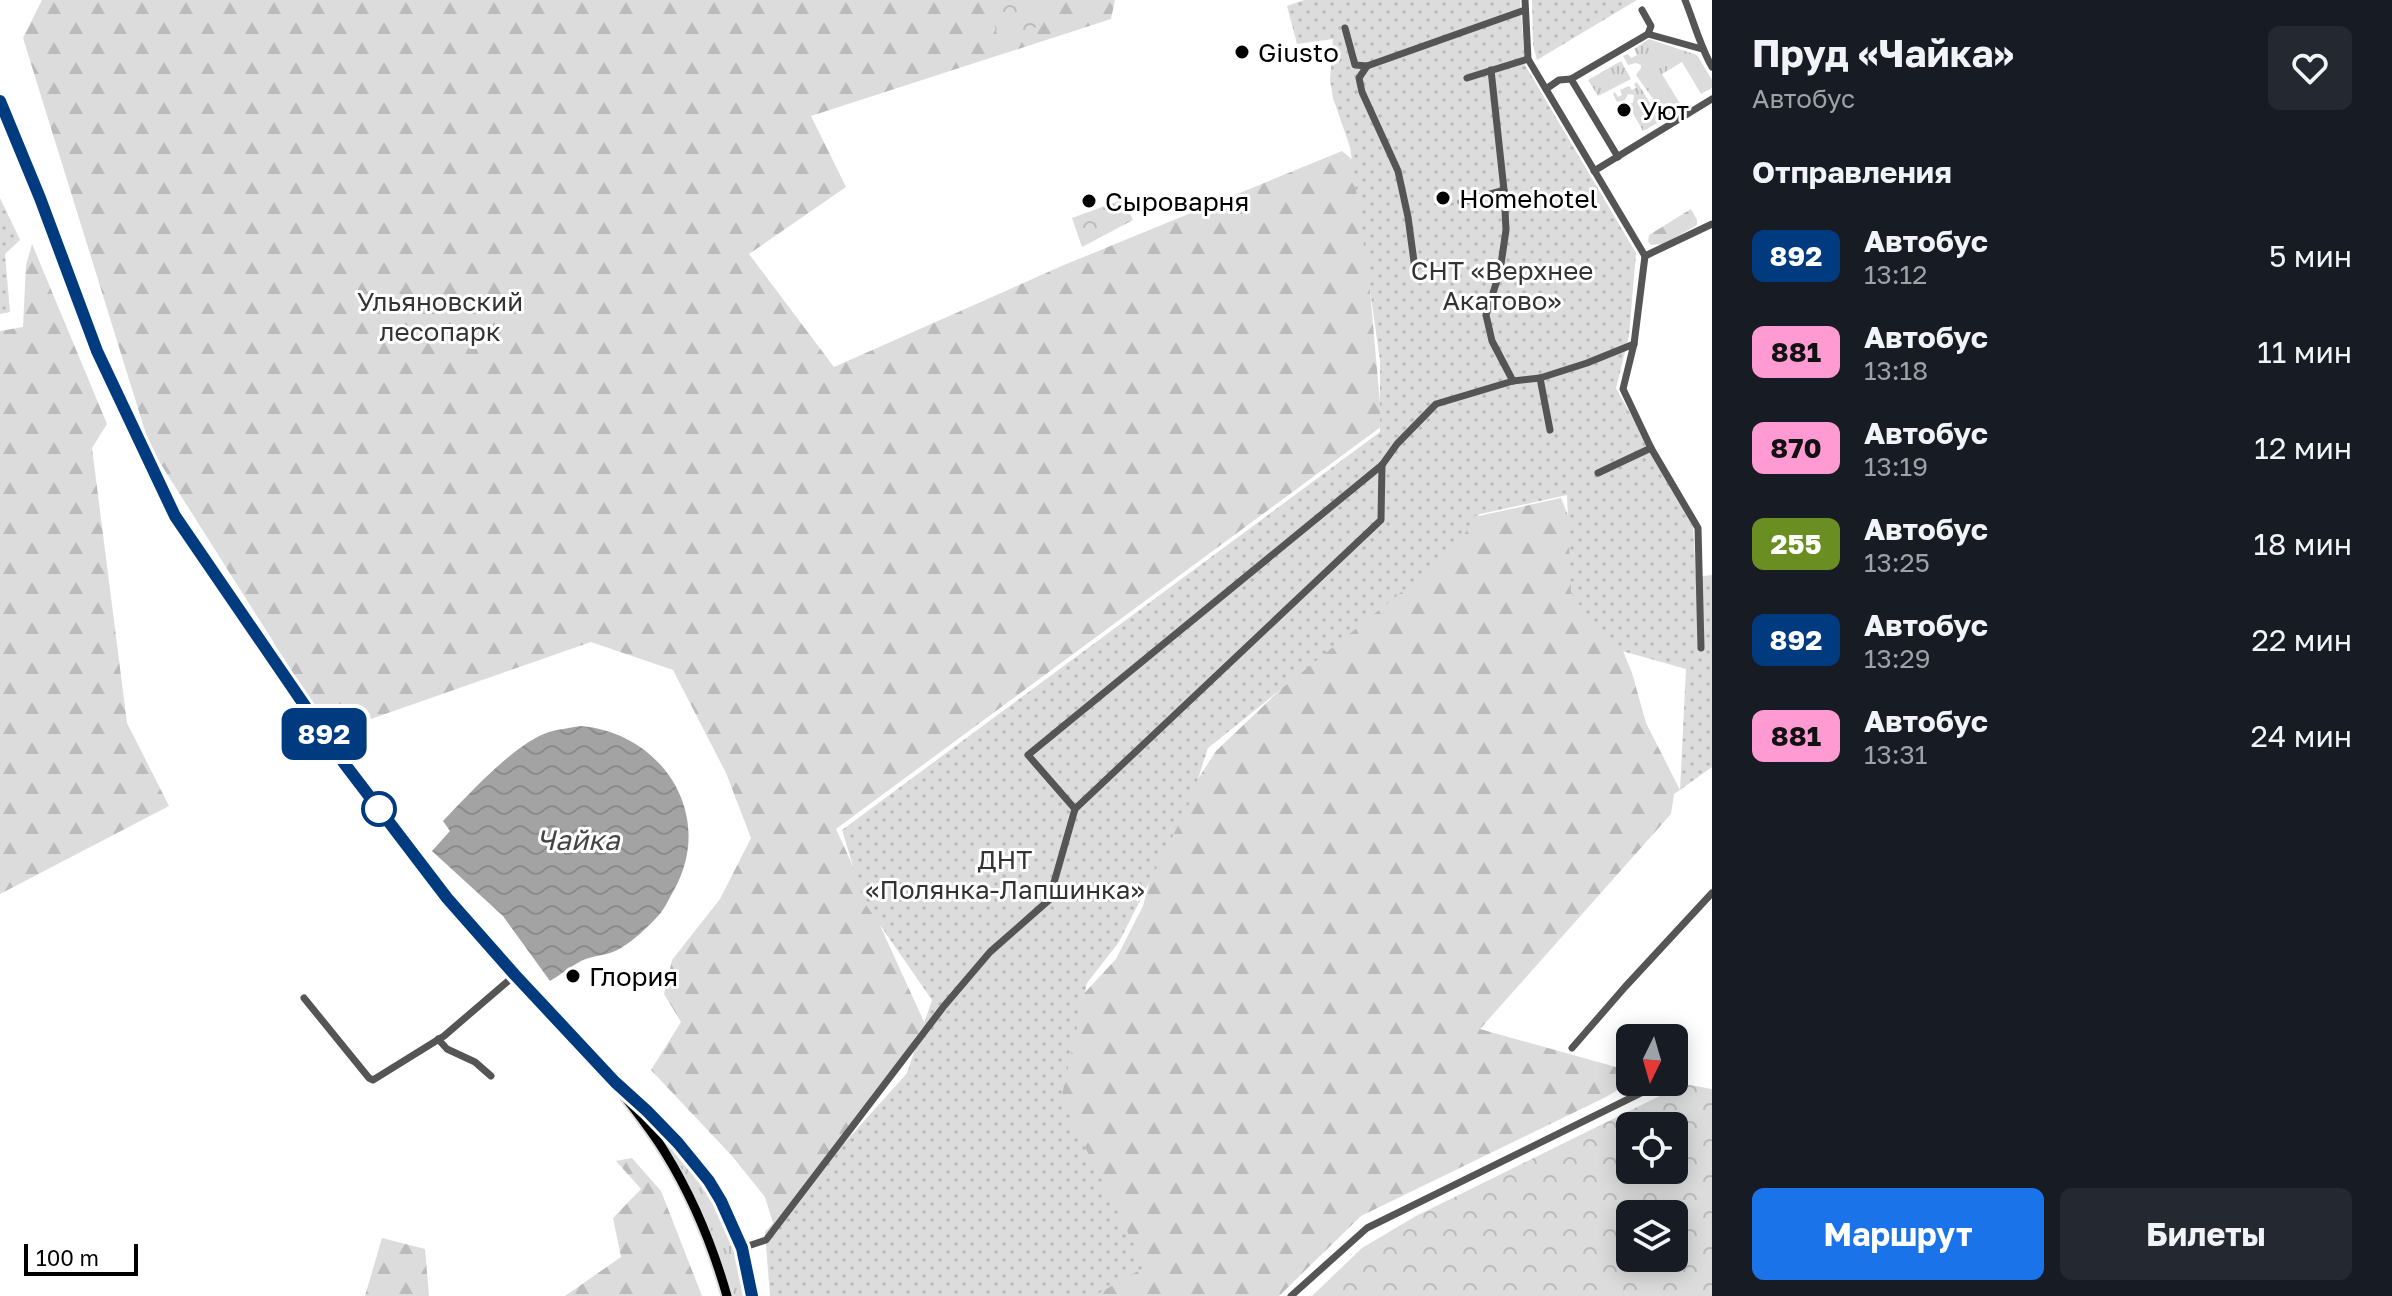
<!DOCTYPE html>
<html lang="ru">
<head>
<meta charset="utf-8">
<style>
  :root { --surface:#171b24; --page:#242831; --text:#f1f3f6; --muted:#9ea1a6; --accent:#1a73e8 }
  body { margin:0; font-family:"Golos Text",sans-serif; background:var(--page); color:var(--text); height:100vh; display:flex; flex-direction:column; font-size:30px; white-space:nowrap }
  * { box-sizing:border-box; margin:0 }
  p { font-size:26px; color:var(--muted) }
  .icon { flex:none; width:44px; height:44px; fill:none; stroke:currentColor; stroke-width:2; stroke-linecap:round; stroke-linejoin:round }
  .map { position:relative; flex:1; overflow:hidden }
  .drawer { display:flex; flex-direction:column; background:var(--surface); width:680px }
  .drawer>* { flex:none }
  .badge { padding:0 16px; border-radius:12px; font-size:28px; line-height:52px }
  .needle { width:52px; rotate:185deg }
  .buttons { position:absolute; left:1616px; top:1024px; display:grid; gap:16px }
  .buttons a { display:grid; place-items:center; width:72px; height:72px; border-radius:12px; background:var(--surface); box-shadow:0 4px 20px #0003; font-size:40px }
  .scale { position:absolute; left:24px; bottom:20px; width:114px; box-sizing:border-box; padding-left:8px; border:4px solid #000; border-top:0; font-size:22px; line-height:28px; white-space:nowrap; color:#000; -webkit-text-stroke:6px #fff; paint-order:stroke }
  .map>.badge { position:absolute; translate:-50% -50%; box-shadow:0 0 0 4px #fff }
  h2 { padding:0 40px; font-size:30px; line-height:72px }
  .round { display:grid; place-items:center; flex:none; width:84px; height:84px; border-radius:12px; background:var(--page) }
  .overview { display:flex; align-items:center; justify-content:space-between; height:136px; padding:0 40px }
  h1 { font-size:38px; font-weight:700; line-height:60px }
  .button { display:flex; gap:16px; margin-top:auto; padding:16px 40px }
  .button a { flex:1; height:92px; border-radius:12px; background:var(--accent); color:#fff; font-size:32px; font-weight:700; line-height:92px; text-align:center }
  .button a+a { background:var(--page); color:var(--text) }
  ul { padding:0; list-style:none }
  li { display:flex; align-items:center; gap:24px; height:96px; padding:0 40px }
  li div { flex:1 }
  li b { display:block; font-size:30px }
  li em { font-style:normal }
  li .badge { min-width:88px; font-weight:700; text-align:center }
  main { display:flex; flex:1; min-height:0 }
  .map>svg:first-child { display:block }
  .grass { fill:url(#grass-tufts) }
  .forest { fill:url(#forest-firs) }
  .park { fill:url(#park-crowns); fill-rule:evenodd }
  .garden { fill:url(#garden-dots) }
  .water { fill:url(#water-waves) }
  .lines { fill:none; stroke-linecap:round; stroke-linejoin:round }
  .major-casing { stroke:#dbdbdb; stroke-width:13 }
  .minor { stroke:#555; stroke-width:7 }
  .major { stroke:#000; stroke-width:9 }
  .line-casing { stroke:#fff; stroke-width:18 }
  .line { stroke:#003b80; stroke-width:12 }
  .poi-dot { fill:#000; stroke:#fff; stroke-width:3 }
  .stop-dot { fill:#fff; stroke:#003b80; stroke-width:4 }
  .labels { text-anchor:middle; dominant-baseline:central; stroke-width:6; stroke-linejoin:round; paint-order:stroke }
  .poi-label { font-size:26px; fill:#000; stroke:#fff; text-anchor:start }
  .park-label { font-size:26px; fill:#333; stroke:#fff }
  .water-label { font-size:28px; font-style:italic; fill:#444; stroke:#fff }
</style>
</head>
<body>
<main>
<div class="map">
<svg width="1712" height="1296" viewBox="0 0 1712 1296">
  <defs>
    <pattern id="grass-tufts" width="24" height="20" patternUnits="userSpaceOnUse" patternTransform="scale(2)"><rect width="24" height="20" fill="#dcdcdc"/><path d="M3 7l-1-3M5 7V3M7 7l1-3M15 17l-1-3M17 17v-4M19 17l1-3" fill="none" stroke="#bbb"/></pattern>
    <pattern id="forest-firs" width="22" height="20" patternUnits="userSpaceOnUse" patternTransform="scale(2)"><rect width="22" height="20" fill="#dcdcdc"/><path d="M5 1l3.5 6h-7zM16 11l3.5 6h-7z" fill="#bbb"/></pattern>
    <pattern id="park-crowns" width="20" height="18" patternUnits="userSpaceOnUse" patternTransform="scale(2)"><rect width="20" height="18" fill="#dcdcdc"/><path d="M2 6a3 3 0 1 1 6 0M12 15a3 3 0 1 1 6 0" fill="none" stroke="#bbb"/></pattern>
    <pattern id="garden-dots" width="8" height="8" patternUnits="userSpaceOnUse" patternTransform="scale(2)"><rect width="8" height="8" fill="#dcdcdc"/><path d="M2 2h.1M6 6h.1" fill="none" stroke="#bbb" stroke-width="1.8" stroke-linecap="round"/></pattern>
    <pattern id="water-waves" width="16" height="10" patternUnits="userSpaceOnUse" patternTransform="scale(2)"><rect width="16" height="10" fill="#a3a3a3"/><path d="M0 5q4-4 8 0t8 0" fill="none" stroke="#8b8b8b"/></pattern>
  </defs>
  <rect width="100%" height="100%" fill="#fff"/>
  <g class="grass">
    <polygon points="1649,39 1697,55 1712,80 1712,88 1701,94 1682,62 1662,74 1682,107 1666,117 1636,75 1641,68 1641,65 1636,63 1628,65 1623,56 1628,54 1631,58 1637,55 1634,49"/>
    <polygon points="1621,61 1631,79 1598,96 1588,80"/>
    <polygon points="1637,82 1661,121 1643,131 1627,103 1633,103 1634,95 1628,94 1625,100 1617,102 1613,94 1615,92 1618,97 1622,95 1620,90 1629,86 1632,90 1636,88 1634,84"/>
    <path d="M658,1130C706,1186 732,1223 745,1296H734C715,1237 692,1182 658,1130Z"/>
  </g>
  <g class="forest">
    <polygon points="42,0 1115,0 1111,19 811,116 846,187 749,254 834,367 1064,265 1342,151 1359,165 1382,426 836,829 925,1024 776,1233 765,1197 732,1156 651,1070 681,1022 664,994 672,960 720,899 751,838 726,773 673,670 591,642 331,733 150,447 23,38"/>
    <polygon points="1691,209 1697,220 1697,225 1664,244 1651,245 1648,241 1649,235"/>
    <polygon points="32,244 107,424 92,448 127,723 169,806 0,894 0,331 23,327 26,265"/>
    <polygon points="1439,430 1479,516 1561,498 1632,673 1646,723 1680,790 1674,794 1671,814 1480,1029 1630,1071 1631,1082 1606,1097 1361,1216 1279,1296 1068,1296 1021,1082 1077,1001 1116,959 1143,906 1162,835 1216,751 1429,548"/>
    <polygon points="632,1158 661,1191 702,1296 565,1296 621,1257 613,1218 641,1189 616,1161"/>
    <polygon points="382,1238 425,1249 429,1296 365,1296"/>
  </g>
  <g class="park">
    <polygon points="989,0 1042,0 1043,25 998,39"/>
    <polygon points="1124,199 1133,220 1082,247 1072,218"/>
    <path d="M1684,1084L1712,1089V1296H1312L1362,1248L1416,1216ZM1674,1126V1170H1630V1126ZM1674,1214V1258H1630V1214Z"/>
  </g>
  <g class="garden">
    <polygon points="1304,0 1520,0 1525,65 1636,253 1629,336 1616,388 1693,527 1696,577 1712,575 1712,767 1680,790 1686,669 1608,647 1571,592 1567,495 1476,515 1456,548 1208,748 1191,800 1119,942 1087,983 1061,1099 1145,1267 1094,1296 770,1296 765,1232 907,1073 932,1000 864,902 842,830 1380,432 1380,361 1350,147 1333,98 1330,80 1333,39 1297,44 1287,6"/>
    <polygon points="1532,0 1637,0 1537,60 1533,45"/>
    <polygon points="0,198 20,240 5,254 10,312 0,314"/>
  </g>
  <path class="water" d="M581,726C662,733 716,815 674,890C669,898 665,909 658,916C648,927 634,940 621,948C609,956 593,955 581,961C570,967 560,975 550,981L503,916L432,851L450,831L443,821C468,795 515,743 549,732C559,729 570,728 581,726Z"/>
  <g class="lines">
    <g class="major-casing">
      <g id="major">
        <polyline points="0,102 40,198 97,351 175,516 344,763 447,898 515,975 615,1082 647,1111 678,1143 709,1181 721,1201 742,1248 752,1296"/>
        <path d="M626,1098C640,1116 654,1134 666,1154C693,1198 713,1247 727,1296"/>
      </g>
    </g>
    <g class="minor">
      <polyline points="1525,0 1528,59 1645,256 1712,224"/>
      <path d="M1685,0C1694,22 1700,46 1712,67"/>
      <polyline points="1642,10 1651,26 1648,34"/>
      <polyline points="1345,28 1355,65 1367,66"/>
      <polyline points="1491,70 1504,190 1506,230 1500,271 1486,315 1492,341 1513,381"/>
      <polyline points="1467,78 1528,59"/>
      <polyline points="1571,79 1648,34 1702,49"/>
      <polyline points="1546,89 1559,80 1571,79 1618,157"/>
      <polyline points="1594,171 1712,99"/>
      <polyline points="1461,202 1504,190"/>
      <polyline points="1645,256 1634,344 1623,389 1651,448 1698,528 1701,648"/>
      <polyline points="1415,269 1408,217 1398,171 1362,92 1359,78 1367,66 1525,10"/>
      <polyline points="1540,378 1550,430"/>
      <polyline points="1598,473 1651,448"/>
      <polyline points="1075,809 1028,755 1382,465 1397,444 1436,404 1513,381 1540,378 1587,363 1634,344"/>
      <polyline points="304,998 369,1078 373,1080 444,1036 515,975"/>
      <polyline points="438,1039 447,1049 475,1062 491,1076"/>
      <polyline points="1572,1048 1625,987 1712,893"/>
      <polyline points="1674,1077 1677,1076"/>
      <polyline points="742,1248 766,1240 944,1006 990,952 1049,900 1075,809 1381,520 1382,465"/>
      <polyline points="1291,1296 1367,1228 1663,1082"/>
    </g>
    <use href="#major" class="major"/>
  </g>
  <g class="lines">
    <g class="line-casing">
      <polyline id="line" points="0,101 40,198 97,351 175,516 344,763 447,898 515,975 615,1082 647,1111 678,1143 709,1181 721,1201 742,1248 752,1296"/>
    </g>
    <use href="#line" class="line"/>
  </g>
  <g class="poi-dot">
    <circle cx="1242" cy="52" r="8"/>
    <circle cx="1624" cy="110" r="8"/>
    <circle cx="1443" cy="198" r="8"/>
    <circle cx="1089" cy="201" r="8"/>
    <circle cx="573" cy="976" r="8"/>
  </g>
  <circle class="stop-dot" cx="379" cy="809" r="16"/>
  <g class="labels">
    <g class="poi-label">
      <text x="1258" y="52">Giusto</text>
      <text x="1640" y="110">Уют</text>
      <text x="1459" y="198">Homehotel</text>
      <text x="1105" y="201">Сыроварня</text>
      <text x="589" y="976">Глория</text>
    </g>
    <g class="park-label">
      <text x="1502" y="270">СНТ «Верхнее<tspan x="1502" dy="30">Акатово»</tspan></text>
      <text x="440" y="301">Ульяновский<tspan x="440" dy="30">лесопарк</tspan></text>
      <text x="1005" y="859">ДНТ<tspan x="1005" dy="30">«Полянка-Лапшинка»</tspan></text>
    </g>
    <g class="water-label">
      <text x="578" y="839">Чайка</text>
    </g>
  </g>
</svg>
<div class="buttons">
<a><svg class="needle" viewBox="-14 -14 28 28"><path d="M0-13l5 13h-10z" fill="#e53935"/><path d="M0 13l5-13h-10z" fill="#9ea1a6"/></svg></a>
<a><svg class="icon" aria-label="locate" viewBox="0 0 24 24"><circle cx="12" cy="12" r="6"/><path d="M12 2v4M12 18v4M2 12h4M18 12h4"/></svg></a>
<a><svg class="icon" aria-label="layers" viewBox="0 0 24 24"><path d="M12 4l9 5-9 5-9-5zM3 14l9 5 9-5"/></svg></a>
</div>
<div class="scale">100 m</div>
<b class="badge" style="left:324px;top:734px;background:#003b80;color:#fff">892</b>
</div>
<section class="drawer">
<div class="overview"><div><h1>Пруд «Чайка»</h1><p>Автобус</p></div><a class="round"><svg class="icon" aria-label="heart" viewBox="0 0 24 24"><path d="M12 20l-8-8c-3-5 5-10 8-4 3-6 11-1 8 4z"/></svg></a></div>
<h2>Отправления</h2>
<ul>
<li><span class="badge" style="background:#003b80;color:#fff">892</span><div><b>Автобус</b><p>13:12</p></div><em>5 мин</em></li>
<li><span class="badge" style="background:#ff9ad2;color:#111">881</span><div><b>Автобус</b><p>13:18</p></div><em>11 мин</em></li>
<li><span class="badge" style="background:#ff9ad2;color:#111">870</span><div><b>Автобус</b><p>13:19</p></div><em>12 мин</em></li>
<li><span class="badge" style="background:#6b8e23;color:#fff">255</span><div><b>Автобус</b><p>13:25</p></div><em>18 мин</em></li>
<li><span class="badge" style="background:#003b80;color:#fff">892</span><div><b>Автобус</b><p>13:29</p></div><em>22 мин</em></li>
<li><span class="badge" style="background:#ff9ad2;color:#111">881</span><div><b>Автобус</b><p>13:31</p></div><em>24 мин</em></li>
</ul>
<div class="button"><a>Маршрут</a><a>Билеты</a></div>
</section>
</main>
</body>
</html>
